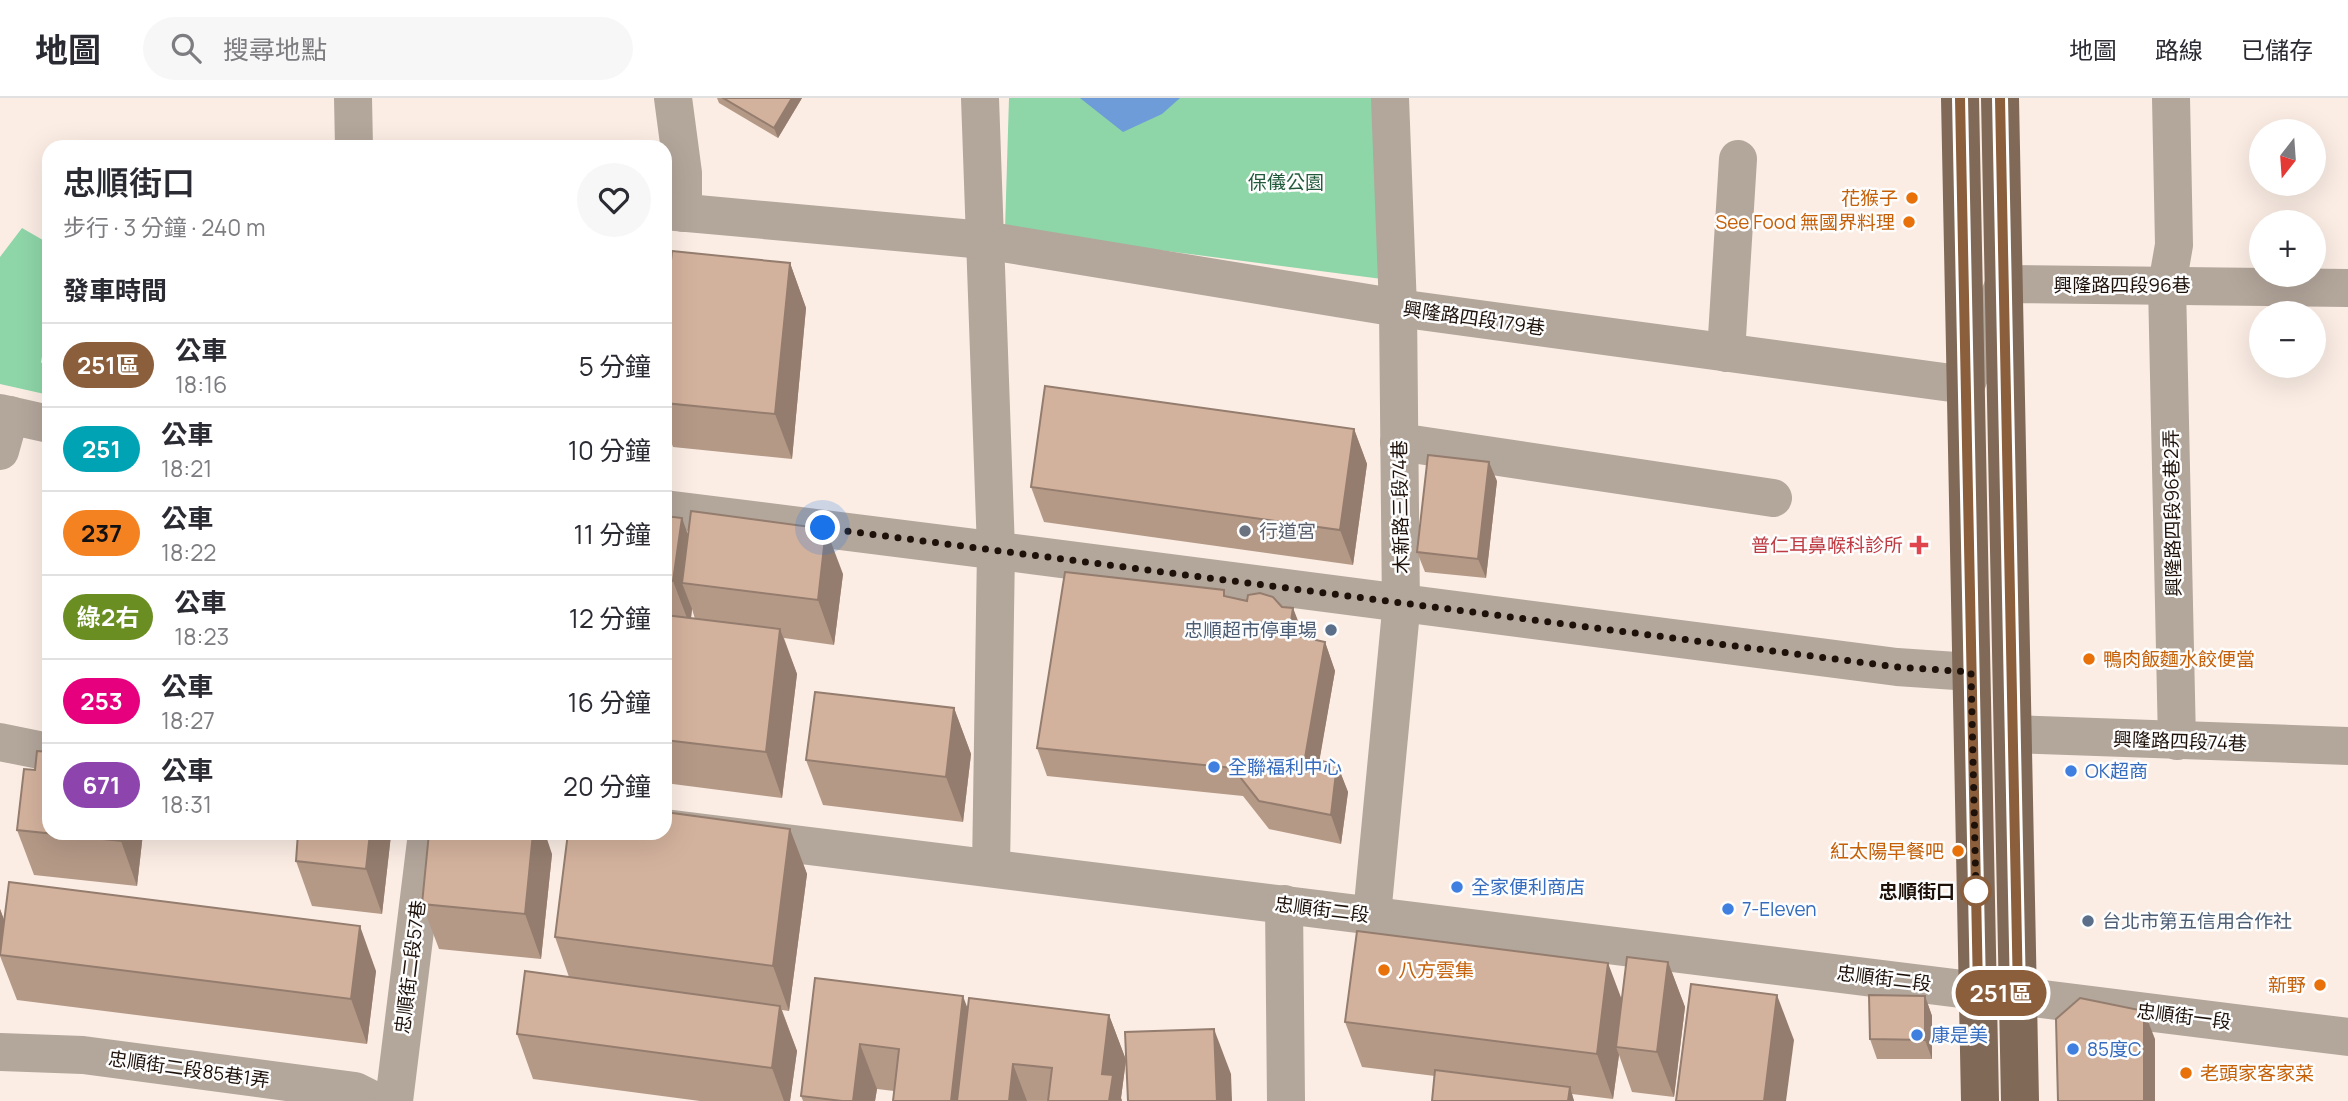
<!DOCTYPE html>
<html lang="zh-TW">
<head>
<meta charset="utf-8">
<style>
  :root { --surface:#fff; --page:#f7f7f7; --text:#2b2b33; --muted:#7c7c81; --line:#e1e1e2 }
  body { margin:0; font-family:Manrope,"Noto Sans TC",sans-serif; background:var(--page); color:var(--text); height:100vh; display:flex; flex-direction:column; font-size:26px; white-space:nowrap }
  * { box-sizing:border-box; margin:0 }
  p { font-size:23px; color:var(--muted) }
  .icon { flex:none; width:38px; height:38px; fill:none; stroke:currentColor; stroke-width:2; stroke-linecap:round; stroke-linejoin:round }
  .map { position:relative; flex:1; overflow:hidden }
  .panel { position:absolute; left:42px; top:42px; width:630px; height:700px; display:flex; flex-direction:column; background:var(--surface); border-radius:21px; box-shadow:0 7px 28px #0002 }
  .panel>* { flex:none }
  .badge { padding:0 14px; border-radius:23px; font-size:24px; line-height:46px }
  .needle { width:46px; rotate:197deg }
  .fabs { position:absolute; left:2249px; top:21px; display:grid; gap:14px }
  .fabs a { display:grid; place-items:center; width:77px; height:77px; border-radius:50%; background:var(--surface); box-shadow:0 7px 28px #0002; font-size:35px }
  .you { position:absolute; width:35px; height:35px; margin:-18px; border:5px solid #fff; border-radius:50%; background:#1a73e8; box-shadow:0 0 0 10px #1a73e833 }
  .map>.badge { position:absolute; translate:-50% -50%; box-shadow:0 0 0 4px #fff }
  h2 { padding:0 21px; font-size:26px; line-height:63px }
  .round { display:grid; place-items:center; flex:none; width:74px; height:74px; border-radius:37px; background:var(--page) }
  .headline { display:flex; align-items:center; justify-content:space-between; height:119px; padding:0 21px }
  h1 { font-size:33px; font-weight:600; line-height:52px }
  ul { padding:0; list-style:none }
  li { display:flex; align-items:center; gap:21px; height:84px; padding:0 21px; border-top:2px solid var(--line) }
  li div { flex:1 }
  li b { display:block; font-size:26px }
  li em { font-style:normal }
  li .badge { min-width:77px; font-weight:700; text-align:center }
  header { display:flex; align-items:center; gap:42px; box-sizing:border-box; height:98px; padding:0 35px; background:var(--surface); border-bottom:2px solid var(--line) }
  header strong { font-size:33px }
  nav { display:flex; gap:38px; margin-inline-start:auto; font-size:24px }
  .search { width:490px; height:63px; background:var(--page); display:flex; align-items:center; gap:18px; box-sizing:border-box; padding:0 24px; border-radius:38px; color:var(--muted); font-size:26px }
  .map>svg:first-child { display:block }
  .green { fill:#8ed5a8 }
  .water { fill:#6d9cd9 }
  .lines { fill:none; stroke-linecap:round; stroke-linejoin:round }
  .minor { stroke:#b3a69b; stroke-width:38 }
  .major { stroke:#806956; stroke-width:38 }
  .wall { fill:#b59987; fill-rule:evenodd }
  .shaded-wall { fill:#947d6e }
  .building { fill:#d3b29d; stroke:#947d6e; stroke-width:2 }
  .line-casing { stroke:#fff; stroke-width:16 }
  .line { stroke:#8b5e3c; stroke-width:10 }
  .walk { stroke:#1d110a; stroke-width:7; stroke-dasharray:0 12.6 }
  .food-dot { fill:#e8710a; stroke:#fdfdfd; stroke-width:2.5 }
  .worship-dot { fill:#6b7280; stroke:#fdfdfd; stroke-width:2.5 }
  .health-dot { fill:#e0444e; stroke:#fdfdfd; stroke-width:2.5 }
  .service-dot { fill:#5c6f8a; stroke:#fdfdfd; stroke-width:2.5 }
  .shop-dot { fill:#3f7fe0; stroke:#fdfdfd; stroke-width:2.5 }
  .stop-dot { fill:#fff; stroke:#8b5e3c; stroke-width:3.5 }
  .labels { text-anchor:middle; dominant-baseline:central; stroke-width:5; stroke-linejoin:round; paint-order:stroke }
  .park-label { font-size:19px; fill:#205a3a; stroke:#fdfdfd }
  .food-label { font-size:19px; fill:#c56008; stroke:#fdfdfd; text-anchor:end }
  .street-label { font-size:19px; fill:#1d110a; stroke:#fdfdfd }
  .worship-label { font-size:19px; fill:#5b616d; stroke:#fdfdfd; text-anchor:start }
  .health-label { font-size:19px; fill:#be3a42; stroke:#fdfdfd; text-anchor:end }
  .service-label { font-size:19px; fill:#4e5e75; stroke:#fdfdfd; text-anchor:end }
  .shop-label { font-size:19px; fill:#366cbe; stroke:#fdfdfd; text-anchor:start }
  .stop-label { font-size:19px; font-weight:bold; fill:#1d110a; stroke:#fdfdfd; text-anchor:end }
</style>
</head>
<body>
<header>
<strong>地圖</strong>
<div class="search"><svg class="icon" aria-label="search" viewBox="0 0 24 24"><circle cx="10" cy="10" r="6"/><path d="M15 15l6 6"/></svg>搜尋地點</div>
<nav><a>地圖</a><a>路線</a><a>已儲存</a></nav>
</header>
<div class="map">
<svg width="2348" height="1003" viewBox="0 0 2348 1003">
  <rect width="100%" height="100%" fill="#fbede4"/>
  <g class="green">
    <polygon points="1009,0 1372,0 1382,181 1005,132"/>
    <polygon points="22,130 48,145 49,223 41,264 49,276 49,297 0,286 0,159"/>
  </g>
  <polygon class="water" points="1080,0 1180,0 1162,16 1123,34"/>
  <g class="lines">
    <g class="minor">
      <polyline points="353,0 354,49"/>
      <polyline points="673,0 683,75 683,115"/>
      <polyline points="980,0 996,452 991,770"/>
      <polyline points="2171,0 2174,147 2167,187 2177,643"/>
      <polyline points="665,113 984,142 1398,210 1966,287 2004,186 2348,190"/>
      <polyline points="1726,255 1738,61"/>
      <polyline points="0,315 49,326"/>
      <polyline points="1399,344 1773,400"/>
      <polyline points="0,353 10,317"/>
      <path d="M665,411C1076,461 1486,518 1897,569L1971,574"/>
      <polyline points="2013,636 2348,648"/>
      <polyline points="0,644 49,654"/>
      <polyline points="665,730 2348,939"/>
      <polyline points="1284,806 1286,1003"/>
      <polyline points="1372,817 1401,513 1398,210 1390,0"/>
      <polyline points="0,954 83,957 355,993 375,1003"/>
      <polyline points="394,1003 427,735"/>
    </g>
    <g class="major">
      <polyline points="1960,0 1980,1003"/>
      <polyline points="2000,0 2020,1003"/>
    </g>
  </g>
  <g class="wall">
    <polygon points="717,0 802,0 778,40 719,5"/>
    <polygon points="790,165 806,210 792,361 673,349 665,327 665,220"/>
    <polygon points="1354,331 1367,366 1353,467 1044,424 1031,389"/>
    <polygon points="1497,383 1486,480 1425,474 1417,454"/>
    <path d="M665,418L682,420L688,438L843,476L834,547L784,540L797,576L782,700L665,685ZM692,511L695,521L691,520Z"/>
    <polygon points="1226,498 1293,510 1303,540 1325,544 1335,573 1319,663 1337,666 1348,694 1341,746 1269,731 1243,698 1047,678 1037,650"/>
    <polygon points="954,610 971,656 963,724 823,707 806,662"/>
    <polygon points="790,731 807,776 789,913 782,912 797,953 790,1003 700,1003 533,981 517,936 569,879 555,839"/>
    <polygon points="17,732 143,735 137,788 34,777"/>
    <polygon points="391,737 382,816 312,808 296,763"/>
    <polygon points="552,756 541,861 439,851 422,806"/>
    <polygon points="0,811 4,823 376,873 367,946 17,902 0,858"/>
    <polygon points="1668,864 1685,909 1674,999 1632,994 1619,957 1613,1001 1572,996 1574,1003 1432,1003 1435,978 1362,969 1345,924 1622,902"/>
    <polygon points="815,880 968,910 1109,917 1126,962 1121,1000 1122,1003 893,1003 894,993 877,991 875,1003 803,1003 801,998"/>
    <polygon points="1925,898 1932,918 1932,961 1877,961 1870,941"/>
  </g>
  <g class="shaded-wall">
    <polygon points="792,0 802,0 778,40 774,30"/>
    <polygon points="790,165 806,210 792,361 775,316"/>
    <polygon points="1354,331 1367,366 1353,467 1340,432"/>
    <polygon points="1489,364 1497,383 1486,480 1478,461"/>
    <polygon points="682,420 698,465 682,485 692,511 690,528 673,483"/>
    <polygon points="826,431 843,476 834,547 818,502"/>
    <polygon points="1293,510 1304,538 1299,564 1289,536"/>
    <polygon points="780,531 797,576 782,700 766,654"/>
    <polygon points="1325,544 1335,573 1315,688 1305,660"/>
    <polygon points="954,610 971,656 963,724 946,679"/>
    <polygon points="1337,666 1348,694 1341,746 1331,717"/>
    <polygon points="790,731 807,776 789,913 773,868"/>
    <polygon points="122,735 143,735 137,788 121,743"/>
    <polygon points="370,735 390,735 391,737 382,816 366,771"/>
    <polygon points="533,735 545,735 552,756 541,861 525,816"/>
    <polygon points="0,811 7,829 0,858"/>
    <polygon points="360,828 376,873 367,946 351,901"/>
    <polygon points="1668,864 1685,909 1674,999 1657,954"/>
    <polygon points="1608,865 1625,910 1616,949 1619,957 1613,1001 1597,956"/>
    <polygon points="1777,897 1794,942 1786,1003 1764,1003"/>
    <polygon points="963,898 980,943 973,1003 951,1003"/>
    <polygon points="1925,898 1932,918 1932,961 1925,942"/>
    <polygon points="780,908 797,953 790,1003 784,1003 772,970"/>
    <polygon points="2144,913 2155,941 2155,1003 2144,1003"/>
    <polygon points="1109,917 1126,962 1121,1000 1122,1003 1109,1003 1102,976"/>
    <polygon points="1214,931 1231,976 1232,1003 1217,1003"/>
    <polygon points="860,946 877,991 875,1003 853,1003"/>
    <polygon points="1013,966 1027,1003 1009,1003"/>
    <polygon points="1570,989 1574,1003 1568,1003"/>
  </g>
  <g class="building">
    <polygon points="723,0 792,0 774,30"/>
    <polygon points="672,153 790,165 775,316 665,305 665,220"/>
    <polygon points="1045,288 1354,331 1340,432 1031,389"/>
    <polygon points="1428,357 1489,364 1478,461 1417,454"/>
    <polygon points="691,413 826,431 818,502 682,485"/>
    <polygon points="665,418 682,420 673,483 665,482"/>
    <polygon points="1065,474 1224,492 1224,498 1247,503 1248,497 1260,495 1273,499 1282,509 1293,510 1289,536 1325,544 1305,660 1337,666 1331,717 1259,703 1233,670 1037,650"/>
    <polygon points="665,517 780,531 766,654 665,642"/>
    <polygon points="815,594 954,610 946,679 806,662"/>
    <polygon points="37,653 49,654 49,735 122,735 121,743 17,732 24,671 35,672"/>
    <polygon points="665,714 790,731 773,868 555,839 568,735 665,735"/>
    <polygon points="298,735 370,735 366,771 296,763"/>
    <polygon points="429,735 533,735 525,816 422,806"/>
    <polygon points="9,784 360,828 351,901 0,857"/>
    <polygon points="1357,833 1608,865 1597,956 1345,924"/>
    <polygon points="1627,859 1668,864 1657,954 1616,949"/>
    <polygon points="525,873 780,908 772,970 517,936"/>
    <polygon points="815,880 963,898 951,1003 893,1003 899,951 860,946 853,1003 842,1003 801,998"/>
    <polygon points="1691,886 1777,897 1764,1003 1676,1003"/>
    <polygon points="1869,897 1925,898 1925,942 1870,941"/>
    <polygon points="969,900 1109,917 1102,976 1113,977 1109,1003 1048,1003 1052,970 1013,966 1009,1003 957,1003"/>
    <polygon points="2080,900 2144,913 2144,1003 2058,1003 2056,921"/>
    <polygon points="1214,931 1217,1003 1128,1003 1125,934"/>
    <polygon points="1435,972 1570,989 1568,1003 1432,1003"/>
  </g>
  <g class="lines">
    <g class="line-casing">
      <polyline id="line" points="1960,0 1978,892 2018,897 2000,0"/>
    </g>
    <use href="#line" class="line"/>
    <polyline class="walk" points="823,430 1897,569 1971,574 1976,793"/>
  </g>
  <g class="food-dot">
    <circle cx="1912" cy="100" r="7"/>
    <circle cx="1909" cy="124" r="7"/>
    <circle cx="2089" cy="561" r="7"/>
    <circle cx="1958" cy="753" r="7"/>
    <circle cx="1384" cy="872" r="7"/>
    <circle cx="2320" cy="887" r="7"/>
    <circle cx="2186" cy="975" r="7"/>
  </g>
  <circle class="worship-dot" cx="1245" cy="433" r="7"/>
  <path class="health-dot" d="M1915.5 436.5h7v7h7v7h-7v7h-7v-7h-7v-7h7z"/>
  <g class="service-dot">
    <circle cx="1331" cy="532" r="7"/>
    <circle cx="2088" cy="823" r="7"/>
  </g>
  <g class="shop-dot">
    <circle cx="1214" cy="669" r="7"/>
    <circle cx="2071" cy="673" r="7"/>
    <circle cx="1457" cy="789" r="7"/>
    <circle cx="1728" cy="811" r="7"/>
    <circle cx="1917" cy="937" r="7"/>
    <circle cx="2073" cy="951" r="7"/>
  </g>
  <circle class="stop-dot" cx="1976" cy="793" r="14"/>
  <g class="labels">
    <g class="park-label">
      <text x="1286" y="84">保儀公園</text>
    </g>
    <g class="food-label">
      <text x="1898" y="100">花猴子</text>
      <text x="1895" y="124">See Food 無國界料理</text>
      <text x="2103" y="561" text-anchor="start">鴨肉飯麵水餃便當</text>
      <text x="1944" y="753">紅太陽早餐吧</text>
      <text x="1398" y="872" text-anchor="start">八方雲集</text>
      <text x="2306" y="887">新野</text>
      <text x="2200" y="975" text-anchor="start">老頭家客家菜</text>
    </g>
    <g class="street-label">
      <text x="2122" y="187">興隆路四段96巷</text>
      <text transform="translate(1474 220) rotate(8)">興隆路四段179巷</text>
      <text transform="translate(1400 409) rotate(-91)">木新路三段74巷</text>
      <text transform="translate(2172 415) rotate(-91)">興隆路四段96巷2弄</text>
      <text transform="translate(2180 643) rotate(2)">興隆路四段74巷</text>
      <text transform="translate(1322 811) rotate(7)">忠順街二段</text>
      <text transform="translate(410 869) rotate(-83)">忠順街二段57巷</text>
      <text transform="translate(1884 880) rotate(7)">忠順街二段</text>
      <text transform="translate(2184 918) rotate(7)">忠順街一段</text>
      <text transform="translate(189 971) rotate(8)">忠順街二段85巷1弄</text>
    </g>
    <g class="worship-label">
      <text x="1259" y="433">行道宮</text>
    </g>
    <g class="health-label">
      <text x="1903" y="447">普仁耳鼻喉科診所</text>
    </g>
    <g class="service-label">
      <text x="1317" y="532">忠順超市停車場</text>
      <text x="2102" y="823" text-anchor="start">台北市第五信用合作社</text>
    </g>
    <g class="shop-label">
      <text x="1228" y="669">全聯福利中心</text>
      <text x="2085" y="673">OK超商</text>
      <text x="1471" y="789">全家便利商店</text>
      <text x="1742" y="811">7-Eleven</text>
      <text x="1931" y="937">康是美</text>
      <text x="2087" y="951">85度C</text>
    </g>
    <g class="stop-label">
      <text x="1955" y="793">忠順街口</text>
    </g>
  </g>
</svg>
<div class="fabs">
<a><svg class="needle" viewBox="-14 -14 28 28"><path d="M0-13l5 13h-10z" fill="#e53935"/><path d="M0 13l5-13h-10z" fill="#7c7c81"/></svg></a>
<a>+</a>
<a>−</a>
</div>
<div class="you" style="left:823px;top:430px"></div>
<b class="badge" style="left:2001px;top:895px;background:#8b5e3c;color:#fff">251區</b>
<section class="panel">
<div class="headline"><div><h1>忠順街口</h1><p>步行 · 3 分鐘 · 240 m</p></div><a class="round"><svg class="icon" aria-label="heart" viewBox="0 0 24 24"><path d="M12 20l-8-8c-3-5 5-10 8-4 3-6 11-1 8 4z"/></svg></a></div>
<h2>發車時間</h2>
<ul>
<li><span class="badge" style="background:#8b5e3c;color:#fff">251區</span><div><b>公車</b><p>18:16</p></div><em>5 分鐘</em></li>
<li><span class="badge" style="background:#00a3b4;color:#fff">251</span><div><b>公車</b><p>18:21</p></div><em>10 分鐘</em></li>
<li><span class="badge" style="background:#f58220;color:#111">237</span><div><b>公車</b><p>18:22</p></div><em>11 分鐘</em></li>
<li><span class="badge" style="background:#6b8e23;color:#fff">綠2右</span><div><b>公車</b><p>18:23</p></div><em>12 分鐘</em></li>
<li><span class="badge" style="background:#e6007e;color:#fff">253</span><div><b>公車</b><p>18:27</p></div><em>16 分鐘</em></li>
<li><span class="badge" style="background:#8e44ad;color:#fff">671</span><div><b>公車</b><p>18:31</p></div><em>20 分鐘</em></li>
</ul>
</section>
</div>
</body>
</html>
